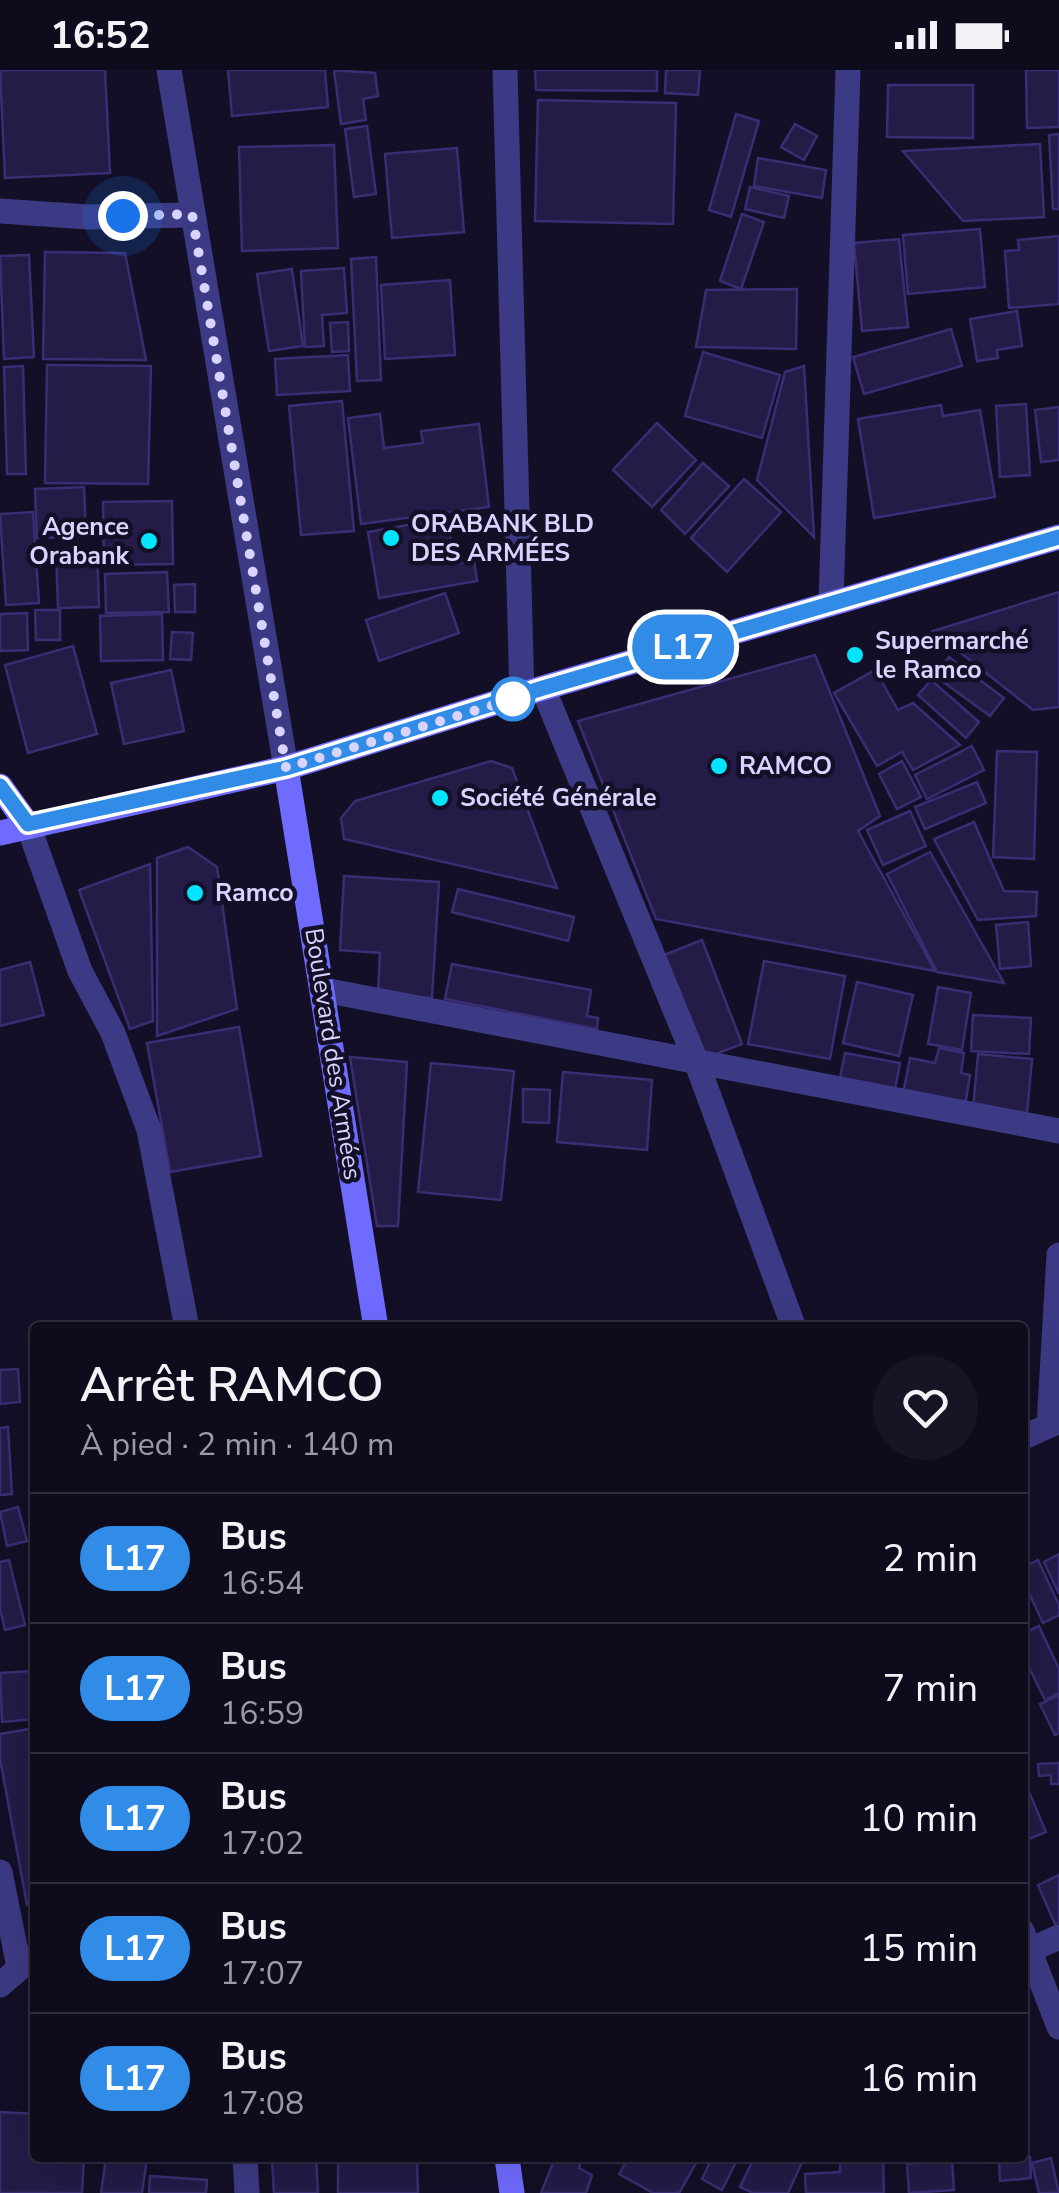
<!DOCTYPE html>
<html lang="fr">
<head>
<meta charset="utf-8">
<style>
  :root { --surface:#0e0b1c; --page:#171425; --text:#f1f3f6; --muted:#9b9ba3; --line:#2e2b3b }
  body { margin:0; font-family:"Nunito Sans",sans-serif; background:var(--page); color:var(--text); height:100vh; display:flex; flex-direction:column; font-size:38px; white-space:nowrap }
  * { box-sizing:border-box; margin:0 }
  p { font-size:32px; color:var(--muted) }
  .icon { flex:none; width:55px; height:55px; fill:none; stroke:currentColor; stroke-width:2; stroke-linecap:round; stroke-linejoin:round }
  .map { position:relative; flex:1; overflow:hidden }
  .details { position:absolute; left:30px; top:1252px; width:998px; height:840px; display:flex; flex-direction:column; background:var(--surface); border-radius:10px; box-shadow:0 10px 40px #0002,0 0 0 2px var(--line) }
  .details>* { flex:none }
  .badge { padding:0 20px; border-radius:32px; font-size:35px; line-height:65px }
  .you { position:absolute; width:50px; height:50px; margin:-25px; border:8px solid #fff; border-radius:50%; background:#1a73e8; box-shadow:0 0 0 15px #1a73e833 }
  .map>.badge { position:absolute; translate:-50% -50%; box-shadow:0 0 0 5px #fff }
  .round { display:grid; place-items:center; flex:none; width:105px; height:105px; border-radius:52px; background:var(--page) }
  .summary { display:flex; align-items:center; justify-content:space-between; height:170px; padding:0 50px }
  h1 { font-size:48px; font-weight:600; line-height:75px }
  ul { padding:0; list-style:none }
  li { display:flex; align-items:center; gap:30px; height:130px; padding:0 50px; border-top:2px solid var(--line) }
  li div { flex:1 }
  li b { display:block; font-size:38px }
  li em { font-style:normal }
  li .badge { min-width:110px; font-weight:700; text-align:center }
  .status { display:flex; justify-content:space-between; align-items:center; height:70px; padding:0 50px; background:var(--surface); direction:ltr }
  .status svg { height:28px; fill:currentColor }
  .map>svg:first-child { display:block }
  .building { fill:#241b47; stroke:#3b2d73; stroke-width:2.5 }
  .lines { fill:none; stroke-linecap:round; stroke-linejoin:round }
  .minor { stroke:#3d3a85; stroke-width:25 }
  .tertiary { stroke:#3d3a85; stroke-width:25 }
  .secondary { stroke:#6f6bff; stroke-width:25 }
  .line-casing { stroke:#fff; stroke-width:22 }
  .line { stroke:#318ce7; stroke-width:15 }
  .walk { stroke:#d9d4ff; stroke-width:10; stroke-dasharray:0 18 }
  .poi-dot { fill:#00e5ff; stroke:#130f26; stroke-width:4 }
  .stop-dot { fill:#fff; stroke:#318ce7; stroke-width:5 }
  .labels { text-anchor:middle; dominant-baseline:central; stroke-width:9; stroke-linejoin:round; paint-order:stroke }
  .poi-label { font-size:25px; font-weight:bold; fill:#d9d4ff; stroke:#130f26; text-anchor:start }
  .street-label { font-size:25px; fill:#d9d4ff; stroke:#130f26 }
</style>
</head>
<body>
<div class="status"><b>16:52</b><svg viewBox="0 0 49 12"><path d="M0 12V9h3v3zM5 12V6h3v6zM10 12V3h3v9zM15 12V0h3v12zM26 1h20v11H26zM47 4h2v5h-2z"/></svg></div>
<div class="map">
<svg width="1059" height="2123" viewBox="0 0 1059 2123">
  <rect width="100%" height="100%" fill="#130f26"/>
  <g class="building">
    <polygon points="0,0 105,0 110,103 5,108"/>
    <polygon points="228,0 325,0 328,37 232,46"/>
    <polygon points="334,0 375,3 378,26 363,29 366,50 341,54"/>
    <polygon points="535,0 657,0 657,21 536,20"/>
    <polygon points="666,0 700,0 698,25 665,23"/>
    <polygon points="1026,0 1059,0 1059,57 1027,58"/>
    <polygon points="888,15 973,15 973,68 887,67"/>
    <polygon points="538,30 676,33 673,154 535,151"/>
    <polygon points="736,44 759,51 731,147 709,140"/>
    <polygon points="795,54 817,66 804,90 781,77"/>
    <polygon points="367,56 376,124 354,127 345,59"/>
    <polygon points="1059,64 1059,139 1053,139 1049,65"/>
    <polygon points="1040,74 1044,147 963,151 903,81"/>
    <polygon points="334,75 338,178 242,181 239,77"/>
    <polygon points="457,78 464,162 392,168 385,84"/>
    <polygon points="758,88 826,100 822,128 754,116"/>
    <polygon points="750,117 789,126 784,148 745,139"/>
    <polygon points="742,144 764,152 741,219 720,211"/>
    <polygon points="980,159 985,217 908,224 903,165"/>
    <polygon points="1059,166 1059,234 1009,238 1005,181 1019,180 1018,170"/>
    <polygon points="899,169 908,257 862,261 854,173"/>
    <polygon points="45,182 125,183 146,290 43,289"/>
    <polygon points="29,185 34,287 4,289 0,186"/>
    <polygon points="376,187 381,310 357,311 351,189"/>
    <polygon points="344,198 347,243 322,245 324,276 305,277 301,201"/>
    <polygon points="292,199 303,276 269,281 257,204"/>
    <polygon points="450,210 455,285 385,289 381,215"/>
    <polygon points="797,219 796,279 696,277 706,220"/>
    <polygon points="1017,241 1022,276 997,280 998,288 977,291 970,249"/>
    <polygon points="348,252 349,281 332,282 330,253"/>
    <polygon points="951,259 962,296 864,324 853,287"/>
    <polygon points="703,282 780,305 762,368 685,346"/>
    <polygon points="348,285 350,321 277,325 275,289"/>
    <polygon points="47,295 151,296 148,414 45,413"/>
    <polygon points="23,296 26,404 7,404 4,297"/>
    <polygon points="804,296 814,467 757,410 785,302"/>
    <polygon points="342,331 354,461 301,465 289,336"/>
    <polygon points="1026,334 1030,405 1000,407 996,336"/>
    <polygon points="941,335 943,346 980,340 995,427 874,448 858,349"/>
    <polygon points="1059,337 1059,390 1041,392 1035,340"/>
    <polygon points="380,344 384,378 423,373 421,361 479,354 489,437 361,454 348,348"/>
    <polygon points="657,353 696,390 652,437 613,400"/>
    <polygon points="703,393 729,416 685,464 661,440"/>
    <polygon points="744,409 781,442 727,502 691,468"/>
    <polygon points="84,417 86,467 37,468 35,419"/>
    <polygon points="172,431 173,494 104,495 103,432"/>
    <polygon points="33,442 39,533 6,535 0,444"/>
    <polygon points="447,448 455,494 474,491 477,511 379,528 368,462"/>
    <polygon points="97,479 99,537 58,538 56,481"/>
    <polygon points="167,502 169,542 106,543 105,504"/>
    <polygon points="195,514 195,542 175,542 174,515"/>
    <polygon points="1059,522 1059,637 1033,640 933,561"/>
    <polygon points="445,523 459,563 379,591 366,550"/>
    <polygon points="35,540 60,540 60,570 36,570"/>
    <polygon points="27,543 28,580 0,581 0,544"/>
    <polygon points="162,544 163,590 101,591 100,546"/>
    <polygon points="172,562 193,563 191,590 170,589"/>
    <polygon points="73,576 97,664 28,683 5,595"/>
    <polygon points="815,585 880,746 858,761 935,901 656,849 578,651"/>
    <polygon points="949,587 1004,628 990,646 935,606"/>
    <polygon points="171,600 184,661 124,674 111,613"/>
    <polygon points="875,600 898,640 913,633 960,675 913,700 902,682 877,696 834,623"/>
    <polygon points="931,610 979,652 966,668 918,625"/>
    <polygon points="972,676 984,700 927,729 915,705"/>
    <polygon points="997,681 1037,682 1034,789 993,787"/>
    <polygon points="491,691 512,698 557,818 344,769 341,748 355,731"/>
    <polygon points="902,691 921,727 897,739 879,704"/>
    <polygon points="977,712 986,733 925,759 915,737"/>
    <polygon points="910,741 926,776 883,795 867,760"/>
    <polygon points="974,752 1004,821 1037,822 1036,846 978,850 934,769"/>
    <polygon points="188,777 217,797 237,939 157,966 157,788"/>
    <polygon points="930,782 1004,913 937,902 887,804"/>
    <polygon points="150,794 153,951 130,959 79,820"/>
    <polygon points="344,806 439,812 432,928 378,924 380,883 340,880"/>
    <polygon points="458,819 574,847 568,871 452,842"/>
    <polygon points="1028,852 1031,896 1000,899 996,855"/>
    <polygon points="702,870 742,974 703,989 664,885"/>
    <polygon points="764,891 845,906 830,989 748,974"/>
    <polygon points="30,892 44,945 0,956 0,900"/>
    <polygon points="452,894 591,920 587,946 598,948 597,959 445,929"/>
    <polygon points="857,912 913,925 899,986 843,973"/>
    <polygon points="938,917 971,923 962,980 928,974"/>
    <polygon points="973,945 1031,948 1029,984 971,981"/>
    <polygon points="239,957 261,1086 170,1102 147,973"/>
    <polygon points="939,978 964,983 961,1003 970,1005 965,1036 903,1024 910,988 935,993"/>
    <polygon points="845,983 900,993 895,1019 840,1008"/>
    <polygon points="978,984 1032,989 1027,1043 973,1038"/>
    <polygon points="350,987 407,992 398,1156 377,1156"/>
    <polygon points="431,993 514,1001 501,1130 418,1122"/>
    <polygon points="563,1002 652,1010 647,1080 557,1072"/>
    <polygon points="523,1019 550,1020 549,1053 523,1052"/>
    <polygon points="18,1299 20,1332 0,1334 0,1300"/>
    <polygon points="8,1357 12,1424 0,1425 0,1358"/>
    <polygon points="18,1437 27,1471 7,1476 0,1442"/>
    <polygon points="1059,1484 1059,1524 1044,1492"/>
    <polygon points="9,1490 25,1555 5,1560 0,1538 0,1492"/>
    <polygon points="1038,1490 1059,1535 1059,1545 1043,1553 1022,1508 1022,1498"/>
    <polygon points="1039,1556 1059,1599 1059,1623 1045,1630 1022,1583 1022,1564"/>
    <polygon points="32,1601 35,1649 2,1652 0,1603"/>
    <polygon points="1059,1625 1059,1663 1055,1665 1040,1634"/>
    <polygon points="29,1659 35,1693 35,1833 27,1835 0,1689 0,1664"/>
    <polygon points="1059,1693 1059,1714 1051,1714 1051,1705 1039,1706 1038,1694"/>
    <polygon points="1030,1724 1046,1762 1024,1771 1022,1727"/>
    <polygon points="1059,1805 1059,1852 1055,1854 1038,1815"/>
    <polygon points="0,2042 35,2044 35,2088 84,2088 82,2123 0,2123"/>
    <polygon points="1030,2087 1031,2108 1000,2111 999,2091"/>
    <polygon points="106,2088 147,2088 142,2123 101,2123"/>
    <polygon points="316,2088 318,2123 274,2123 272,2089"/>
    <polygon points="338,2088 417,2088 418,2123 338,2123"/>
    <polygon points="555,2088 582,2088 579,2098 592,2105 586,2123 541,2123"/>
    <polygon points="628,2088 699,2088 679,2123 653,2123 619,2104"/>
    <polygon points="712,2088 738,2088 722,2120 702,2109"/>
    <polygon points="754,2088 804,2088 788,2123 753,2123 740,2117"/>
    <polygon points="840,2088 883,2088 884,2123 806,2123 805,2104 840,2102"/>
    <polygon points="1051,2088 1059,2123 1039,2123 1032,2093"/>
    <polygon points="952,2090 954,2120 909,2123 907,2094"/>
    <polygon points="150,2106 207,2110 206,2123 149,2123"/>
  </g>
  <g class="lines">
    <g class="minor">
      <polyline points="505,0 522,626"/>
      <polyline points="831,532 848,0"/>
      <polyline points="543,618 696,991 794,1258"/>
      <polyline points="28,755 80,901 113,963 149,1060 187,1258"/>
      <polyline points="324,920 1059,1061"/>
      <polyline points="1049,1355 1059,1185"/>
      <polyline points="1022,1368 1059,1351"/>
      <polyline points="0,1802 19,1897"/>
      <polyline points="1022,1861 1059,1957"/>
      <polyline points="1030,1880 1059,1867"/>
      <polyline points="0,1915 35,1885"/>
      <polyline points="245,2088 247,2123"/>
    </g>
    <g class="tertiary">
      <polyline points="169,0 286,698"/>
      <polyline points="0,141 88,147 192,145"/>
    </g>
    <g class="secondary">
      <polyline points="286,698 376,1258"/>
      <polyline points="0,716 28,755"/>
      <polyline points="0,763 286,698 543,618 1059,467"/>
      <polyline points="507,2088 512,2123"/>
    </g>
  </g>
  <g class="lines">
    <g class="line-casing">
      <polyline id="line" points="0,716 28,754 286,698 543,618 1059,467"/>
    </g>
    <use href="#line" class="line"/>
    <polyline class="walk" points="123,146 192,144 286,698 513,629"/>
  </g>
  <g class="poi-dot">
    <circle cx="391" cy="468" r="10"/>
    <circle cx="149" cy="471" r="10"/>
    <circle cx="855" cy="585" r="10"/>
    <circle cx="719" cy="696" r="10"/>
    <circle cx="440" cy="728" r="10"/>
    <circle cx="195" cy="823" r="10"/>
  </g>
  <circle class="stop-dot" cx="513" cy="629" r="20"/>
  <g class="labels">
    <g class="poi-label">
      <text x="411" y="454">ORABANK BLD<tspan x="411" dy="29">DES ARMÉES</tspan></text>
      <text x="129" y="457" text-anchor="end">Agence<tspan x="129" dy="29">Orabank</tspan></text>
      <text x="875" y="571">Supermarché<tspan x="875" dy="29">le Ramco</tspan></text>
      <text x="739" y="696">RAMCO</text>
      <text x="460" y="728">Société Générale</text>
      <text x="215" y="823">Ramco</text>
    </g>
    <g class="street-label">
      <text transform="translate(333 984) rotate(81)">Boulevard des Armées</text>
    </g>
  </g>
</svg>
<div class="you" style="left:123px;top:146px"></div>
<b class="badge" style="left:683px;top:577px;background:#318ce7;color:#fff">L17</b>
<section class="details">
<div class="summary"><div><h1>Arrêt RAMCO</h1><p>À pied · 2 min · 140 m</p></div><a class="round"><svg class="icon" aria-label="heart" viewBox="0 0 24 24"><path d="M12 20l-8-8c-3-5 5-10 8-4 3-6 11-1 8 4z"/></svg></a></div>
<ul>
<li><span class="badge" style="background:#318ce7;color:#fff">L17</span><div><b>Bus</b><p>16:54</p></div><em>2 min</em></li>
<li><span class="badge" style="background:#318ce7;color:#fff">L17</span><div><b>Bus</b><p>16:59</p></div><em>7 min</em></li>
<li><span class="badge" style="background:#318ce7;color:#fff">L17</span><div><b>Bus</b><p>17:02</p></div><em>10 min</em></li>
<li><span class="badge" style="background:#318ce7;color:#fff">L17</span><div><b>Bus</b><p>17:07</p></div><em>15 min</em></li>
<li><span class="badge" style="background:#318ce7;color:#fff">L17</span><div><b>Bus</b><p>17:08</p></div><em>16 min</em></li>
</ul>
</section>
</div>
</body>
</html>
